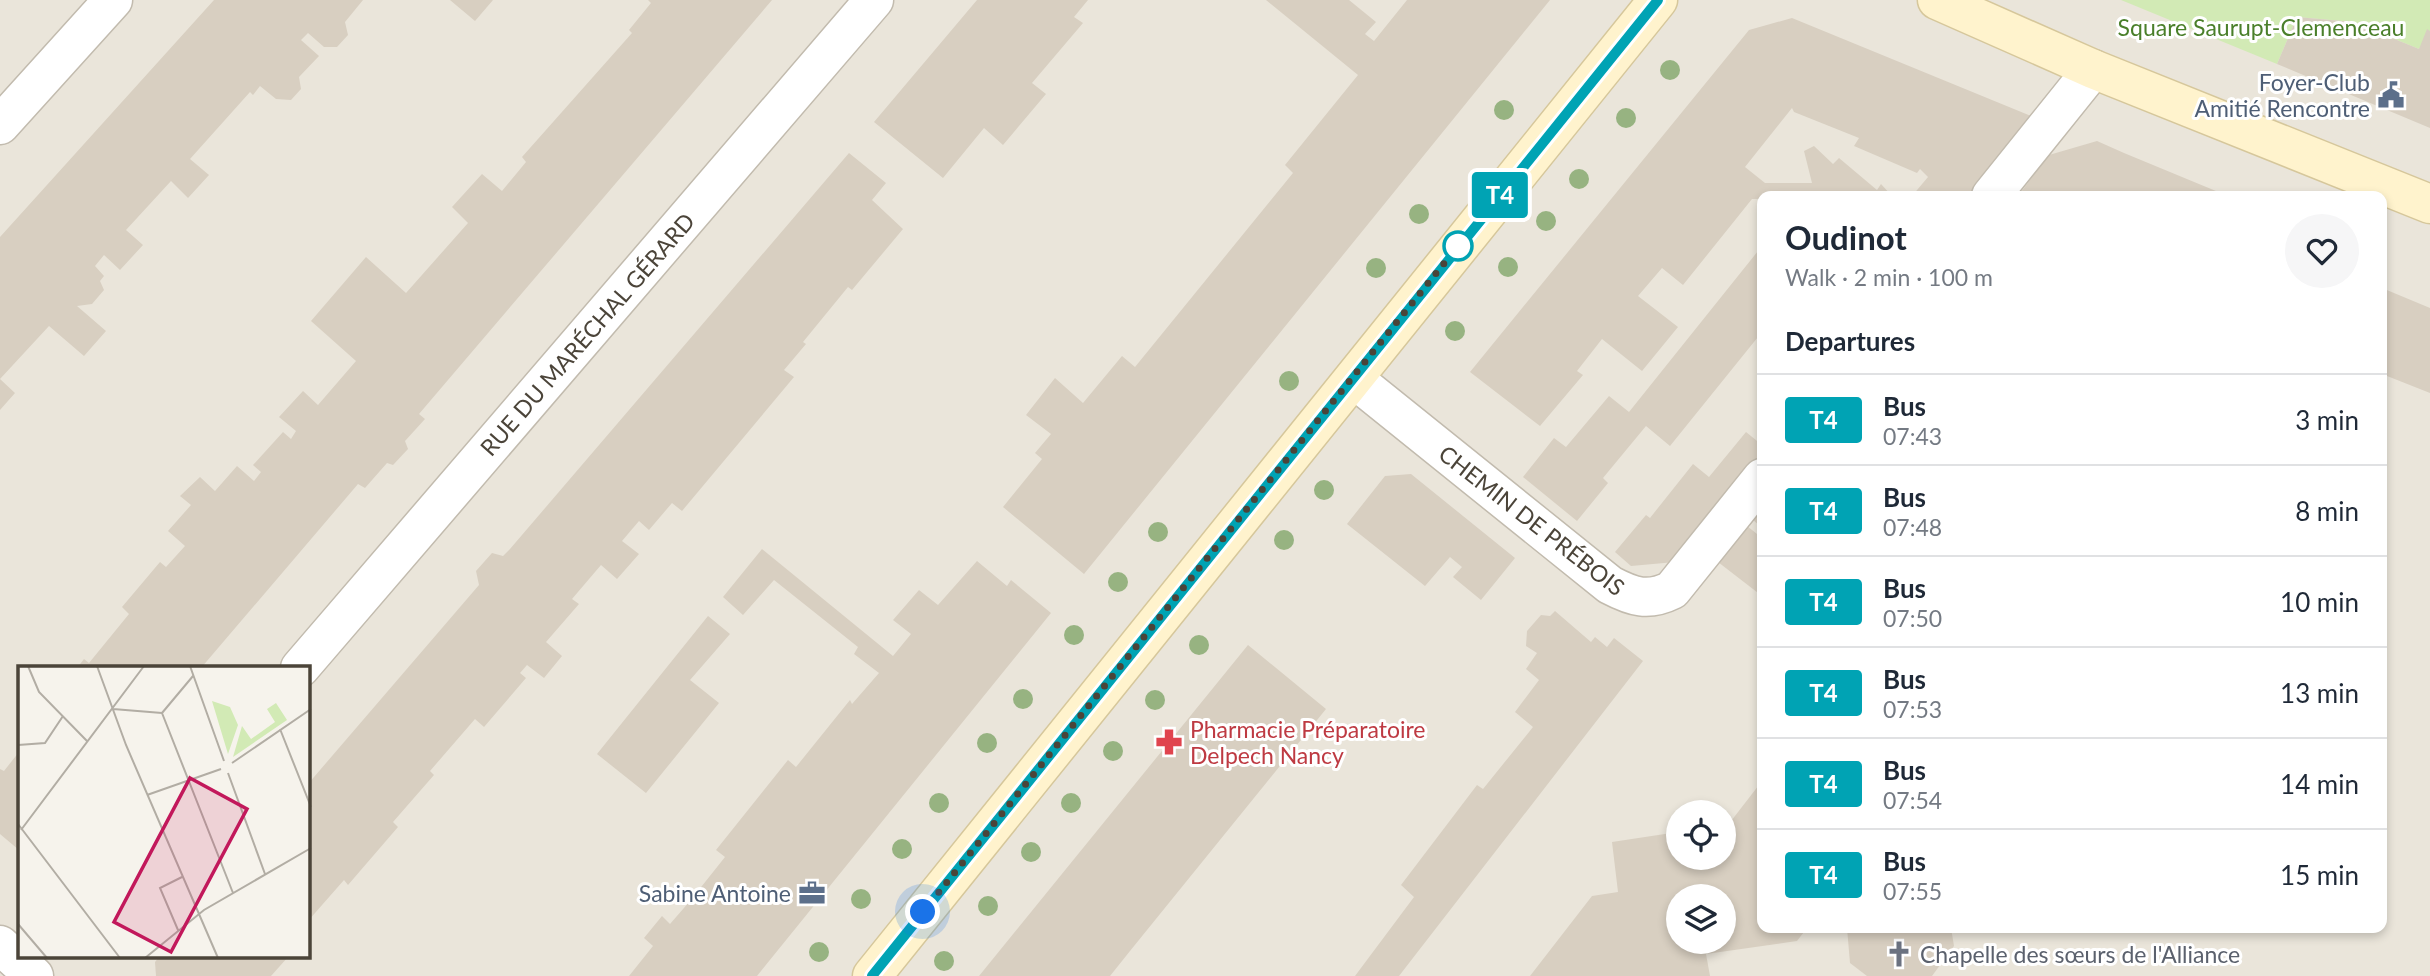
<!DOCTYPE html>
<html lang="en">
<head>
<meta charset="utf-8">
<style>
  :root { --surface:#fff; --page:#f6f6f7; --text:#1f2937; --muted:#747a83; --line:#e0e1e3 }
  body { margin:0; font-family:Lato,sans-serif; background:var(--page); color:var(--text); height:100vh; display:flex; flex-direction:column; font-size:26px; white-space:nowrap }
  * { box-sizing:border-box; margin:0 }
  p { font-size:23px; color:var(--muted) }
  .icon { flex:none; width:38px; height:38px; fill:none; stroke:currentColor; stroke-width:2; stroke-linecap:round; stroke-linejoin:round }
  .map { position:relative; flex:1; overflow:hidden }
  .side { position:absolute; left:1757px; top:191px; width:630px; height:742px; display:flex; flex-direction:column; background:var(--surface); border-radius:14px; box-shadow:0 4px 10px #0003 }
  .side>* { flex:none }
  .badge { padding:0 14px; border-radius:5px; font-size:24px; line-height:46px }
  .buttons { position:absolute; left:1666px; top:800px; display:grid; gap:14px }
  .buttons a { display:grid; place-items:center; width:70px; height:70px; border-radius:50%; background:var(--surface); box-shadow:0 4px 10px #0003; font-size:35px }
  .you { position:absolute; width:35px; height:35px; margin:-18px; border:5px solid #fff; border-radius:50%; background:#1a73e8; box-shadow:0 0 0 10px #1a73e833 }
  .map>.badge { position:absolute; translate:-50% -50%; box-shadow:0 0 0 4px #fff }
  h2 { padding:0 28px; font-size:26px; line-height:63px }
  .round { display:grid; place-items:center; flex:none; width:74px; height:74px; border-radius:37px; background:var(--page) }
  .head { display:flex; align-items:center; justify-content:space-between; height:119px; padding:0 28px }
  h1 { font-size:33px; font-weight:700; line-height:52px }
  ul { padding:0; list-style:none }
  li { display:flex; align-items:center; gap:21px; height:91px; padding:0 28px; border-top:2px solid var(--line) }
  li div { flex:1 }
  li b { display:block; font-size:26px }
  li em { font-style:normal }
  li .badge { min-width:77px; font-weight:700; text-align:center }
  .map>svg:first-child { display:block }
  .residential { fill:#eae5da; fill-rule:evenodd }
  .green { fill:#d2eab5 }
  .building { fill:#d8cfc1; fill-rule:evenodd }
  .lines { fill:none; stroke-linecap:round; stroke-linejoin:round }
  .minor-casing { stroke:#c2bbae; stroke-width:41 }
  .secondary-casing { stroke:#d6c79b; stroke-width:41 }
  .minor { stroke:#fff; stroke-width:38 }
  .secondary { stroke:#fff3cd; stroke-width:38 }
  .tree { fill:#97b381 }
  .line-casing { stroke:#fff; stroke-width:16 }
  .line { stroke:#00a3b4; stroke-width:10 }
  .walk { stroke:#4b4439; stroke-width:7; stroke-dasharray:0 12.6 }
  .stop-dot { fill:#fff; stroke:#00a3b4; stroke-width:3.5 }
  .labels { text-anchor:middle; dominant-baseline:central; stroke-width:6; stroke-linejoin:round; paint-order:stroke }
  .park-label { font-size:23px; fill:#4a7f2a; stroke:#fff }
  .service-label { font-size:23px; fill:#4e5e75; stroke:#fff; text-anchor:end }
  .street-label { font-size:23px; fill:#4b4439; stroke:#fff }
  .health-label { font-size:23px; fill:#be3a42; stroke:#fff; text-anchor:start }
  .worship-label { font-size:23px; fill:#5b616d; stroke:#fff; text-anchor:start }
  .inset-road { fill:none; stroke:#b2ada4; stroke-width:2 }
  .view { fill:#c2185b; fill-opacity:0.15; stroke:#c2185b; stroke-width:3.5 }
  .inset-edge { fill:none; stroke:#4b4439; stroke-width:3.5 }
</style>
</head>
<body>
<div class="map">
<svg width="2430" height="976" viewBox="0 0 2430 976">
  <rect width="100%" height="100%" fill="#f6f3ec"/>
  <path class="residential" d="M0,0H2430V976H0ZM1762,196H2382V928H1762ZM19,668H308V957H19ZM1678,812H1724V858H1678ZM1678,896H1724V942H1678Z"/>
  <polygon class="green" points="2121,0 2430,0 2430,31 2419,49 2353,22 2297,17 2277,64"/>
  <g class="building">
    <polygon points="214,0 363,0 345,22 348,35 337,47 324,47 308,33 301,40 319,56 299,77 301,89 291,100 276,99 260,86 253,95 250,92 190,159 209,175 188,198 171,181 126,230 143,245 120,270 104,255 95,266 104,276 100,281 104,290 92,304 77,306 106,331 84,356 49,326 0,379 15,393 0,410 0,237"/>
    <polygon points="450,0 493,0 475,21"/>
    <polygon points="648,0 772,0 419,414 425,419 405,441 408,449 393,465 387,463 365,488 358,484 201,668 77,668 84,659 89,663 129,614 122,607 160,562 166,567 185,546 168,531 191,505 180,496 200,477 215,491 237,466 254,481 261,472 253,465 283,432 291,439 296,431 279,417 303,391 318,405 356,361 311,321 366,257 406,293 468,223 452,207 482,174 502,191 526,162 522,157 632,33 629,30 651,3"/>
    <polygon points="977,0 1088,0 1074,17 1083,23 1032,83 1046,94 1003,145 984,128 943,178 874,122"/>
    <polygon points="1266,0 1349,0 1376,22 1365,34 1374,41 1407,0 1550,0 1084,574 1003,507 1042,459 1035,453 1051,434 1026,415 1055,378 1083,403 1122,356 1135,367 1293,173 1285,165 1358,75"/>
    <polygon points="2297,17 2353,22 2419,49 2427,29 2430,31 2430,128 2277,64"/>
    <polygon points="1792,18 2031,116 1968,196 1912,196 1928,177 1920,169 1917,173 1854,146 1859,138 1794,112 1792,108 1745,167 1765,183 1812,183 1804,151 1814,146 1833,164 1839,158 1877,190 1881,184 1892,196 1752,199 1683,285 1662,268 1638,296 1678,327 1642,371 1602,339 1577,371 1583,375 1540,426 1470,372 1749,30"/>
    <polygon points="2097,141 2124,153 2228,196 2018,196 2049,155"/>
    <polygon points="849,153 886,183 872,200 903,229 852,290 848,287 803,342 806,344 784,370 794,377 682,511 672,503 649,530 639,521 622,541 639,554 617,579 601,565 572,599 579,604 546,642 562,656 544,678 527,665 520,673 526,678 484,727 475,719 430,771 434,775 393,822 398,827 348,885 344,880 308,921 308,784 479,585 476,571 492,553 503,556 510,549"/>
    <polygon points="1762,246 1762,332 1670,446 1646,426 1603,478 1608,483 1577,521 1523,477 1554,438 1566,447 1609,396 1629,412"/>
    <polygon points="2382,288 2430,308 2430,393 2382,374"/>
    <polygon points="1746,432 1762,445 1762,453 1675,562 1631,566 1615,552 1646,515 1650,518 1693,464 1709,477"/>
    <polygon points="1411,474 1515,558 1481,600 1453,577 1462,567 1450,557 1425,586 1347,524 1385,476"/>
    <polygon points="1762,504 1762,528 1751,518"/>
    <polygon points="1747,526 1762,538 1762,596 1718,562"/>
    <polygon points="762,549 893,656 911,634 893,620 919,590 938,605 977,561 1007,586 1011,580 1051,613 757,976 629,976 653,946 644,938 662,916 670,924 690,901 725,857 716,850 788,760 796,767 850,700 852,704 879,673 854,654 858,647 774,580 743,615 723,597"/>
    <polygon points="1555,611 1591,642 1595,637 1607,647 1614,638 1643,661 1399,976 1355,976 1414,897 1401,885 1477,785 1483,789 1533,727 1515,712 1539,680 1526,669 1537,653 1526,646 1527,631 1541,615 1550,616"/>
    <polygon points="708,616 730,634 690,680 719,703 646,793 597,754"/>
    <polygon points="1248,645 1326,709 1130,951 1110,976 979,976"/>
    <polygon points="19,752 19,850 0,834 0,769 4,771"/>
    <path d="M1762,781V928H1807L1797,941L1706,954L1710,976H1530L1592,896L1618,892L1612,842L1678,832V858H1724V825H1728ZM1678,896H1724V942H1678Z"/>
    <polygon points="1847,928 1951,928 1954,946 1932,976 1867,976 1850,963"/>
    <polygon points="159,957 288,957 271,976 156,976 155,962"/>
  </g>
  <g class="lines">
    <g class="minor-casing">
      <g id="minor">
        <polyline points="0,125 113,0"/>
        <polyline points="1991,196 2093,69"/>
        <path d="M1354,379L1610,585C1633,597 1648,602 1672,590L1762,478"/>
        <polyline points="300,668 874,0"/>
        <polyline points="0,945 34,976"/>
      </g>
    </g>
    <g class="secondary-casing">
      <g id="secondary">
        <polyline points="1937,0 2093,69 2430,204"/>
        <polyline points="872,976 1658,0"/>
      </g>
    </g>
    <use href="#minor" class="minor"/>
    <use href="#secondary" class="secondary"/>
  </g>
  <g class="tree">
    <circle cx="1670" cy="70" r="10"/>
    <circle cx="1504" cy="110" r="10"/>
    <circle cx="1626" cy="118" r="10"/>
    <circle cx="1579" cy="179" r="10"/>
    <circle cx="1419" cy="214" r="10"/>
    <circle cx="1546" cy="221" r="10"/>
    <circle cx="1508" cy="267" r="10"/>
    <circle cx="1376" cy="268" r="10"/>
    <circle cx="1455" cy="331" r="10"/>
    <circle cx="1289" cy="381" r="10"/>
    <circle cx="1324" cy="490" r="10"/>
    <circle cx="1158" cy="532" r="10"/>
    <circle cx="1284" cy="540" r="10"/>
    <circle cx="1118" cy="582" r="10"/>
    <circle cx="1074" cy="635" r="10"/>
    <circle cx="1199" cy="645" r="10"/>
    <circle cx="1023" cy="699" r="10"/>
    <circle cx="1155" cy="700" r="10"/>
    <circle cx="987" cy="743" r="10"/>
    <circle cx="1113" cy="751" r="10"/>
    <circle cx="939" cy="803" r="10"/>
    <circle cx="1071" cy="803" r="10"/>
    <circle cx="902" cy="849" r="10"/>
    <circle cx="1031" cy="852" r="10"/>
    <circle cx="861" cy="899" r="10"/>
    <circle cx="988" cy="906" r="10"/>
    <circle cx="819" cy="952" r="10"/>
    <circle cx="944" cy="961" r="10"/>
  </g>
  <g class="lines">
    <g class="line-casing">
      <polyline id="line" points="872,976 1658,0"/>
    </g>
    <use href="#line" class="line"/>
    <polyline class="walk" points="923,912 1458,246"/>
  </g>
  <defs>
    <g id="civic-bare" transform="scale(2.1)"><path d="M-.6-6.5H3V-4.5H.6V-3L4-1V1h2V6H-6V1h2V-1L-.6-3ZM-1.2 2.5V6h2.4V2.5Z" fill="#5c6f8a" stroke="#fff" stroke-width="2.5" paint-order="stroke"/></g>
    <g id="pharmacy-bare" transform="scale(2.1)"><path d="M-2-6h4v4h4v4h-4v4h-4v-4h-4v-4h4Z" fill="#e0444e" stroke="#fff" stroke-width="2.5" paint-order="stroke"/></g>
    <g id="office-bare" transform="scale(2.1)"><path d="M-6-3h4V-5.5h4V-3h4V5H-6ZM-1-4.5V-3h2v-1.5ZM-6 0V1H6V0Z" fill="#5c6f8a" stroke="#fff" stroke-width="2.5" paint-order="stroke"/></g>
    <g id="church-bare" transform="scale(2.1)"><path d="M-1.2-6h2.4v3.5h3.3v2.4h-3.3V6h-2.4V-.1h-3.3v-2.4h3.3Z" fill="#6b7280" stroke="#fff" stroke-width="2.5" paint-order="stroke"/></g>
  </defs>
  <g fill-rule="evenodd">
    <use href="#civic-bare" x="2391" y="95"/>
    <use href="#pharmacy-bare" x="1169" y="742"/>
    <use href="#office-bare" x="812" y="893"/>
    <use href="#church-bare" x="1899" y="954"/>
  </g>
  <circle class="stop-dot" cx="1458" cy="246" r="14"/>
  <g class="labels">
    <g class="park-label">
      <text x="2261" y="27">Square Saurupt-Clemenceau</text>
    </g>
    <g class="service-label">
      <text x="2370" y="82">Foyer-Club<tspan x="2370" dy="26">Amitié Rencontre</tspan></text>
      <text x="791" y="893">Sabine Antoine</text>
    </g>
    <g class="street-label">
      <text transform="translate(587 334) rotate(-49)">RUE DU MARÉCHAL GÉRARD</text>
      <text transform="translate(1532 520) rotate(38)">CHEMIN DE PRÉBOIS</text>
    </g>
    <g class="health-label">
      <text x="1190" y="729">Pharmacie Préparatoire<tspan x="1190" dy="26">Delpech Nancy</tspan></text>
    </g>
    <g class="worship-label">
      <text x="1920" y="954">Chapelle des sœurs de l'Alliance</text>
    </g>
  </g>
  <g transform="translate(18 666)">
    <rect width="292" height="292" fill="#f6f3ec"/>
    <path d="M194,35L212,41L220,59L210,88ZM258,37L269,54L215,91L224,60L233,73L257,56L249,43Z" fill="#d2eab5"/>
    <path class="inset-road" d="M10,0L21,26L69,75M79,0L108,79L200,292M172,0L206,95M95,43L144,47M144,47L215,227M144,47L175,10M262,63L293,141M0,79L27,77L45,50M214,97L293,43M210,107L247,208M129,129L203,103M0,158L102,292M3,164L126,0M0,258L29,292M160,264L142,222L164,211M127,292L186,244L293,182"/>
    <path class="view" d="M172,112L229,143L153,286L96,256Z"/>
    <rect width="292" height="292" class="inset-edge"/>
  </g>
</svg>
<div class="buttons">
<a><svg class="icon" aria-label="locate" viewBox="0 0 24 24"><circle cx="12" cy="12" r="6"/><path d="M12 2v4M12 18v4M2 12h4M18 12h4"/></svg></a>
<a><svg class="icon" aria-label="layers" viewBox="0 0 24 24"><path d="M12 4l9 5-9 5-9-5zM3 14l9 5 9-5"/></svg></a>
</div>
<div class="you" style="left:923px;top:912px"></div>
<b class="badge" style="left:1500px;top:195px;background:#00a3b4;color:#fff">T4</b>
<section class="side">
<div class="head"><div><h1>Oudinot</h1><p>Walk · 2 min · 100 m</p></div><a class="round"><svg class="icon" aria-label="heart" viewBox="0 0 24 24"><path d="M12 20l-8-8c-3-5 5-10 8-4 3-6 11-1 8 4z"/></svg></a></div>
<h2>Departures</h2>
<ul>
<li><span class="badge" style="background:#00a3b4;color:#fff">T4</span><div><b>Bus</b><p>07:43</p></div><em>3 min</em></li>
<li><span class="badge" style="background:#00a3b4;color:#fff">T4</span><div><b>Bus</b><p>07:48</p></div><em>8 min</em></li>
<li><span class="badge" style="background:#00a3b4;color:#fff">T4</span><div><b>Bus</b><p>07:50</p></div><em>10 min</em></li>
<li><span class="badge" style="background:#00a3b4;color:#fff">T4</span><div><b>Bus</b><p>07:53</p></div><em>13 min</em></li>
<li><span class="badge" style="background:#00a3b4;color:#fff">T4</span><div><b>Bus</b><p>07:54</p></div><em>14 min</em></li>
<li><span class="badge" style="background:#00a3b4;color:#fff">T4</span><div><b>Bus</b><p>07:55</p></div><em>15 min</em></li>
</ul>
</section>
</div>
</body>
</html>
